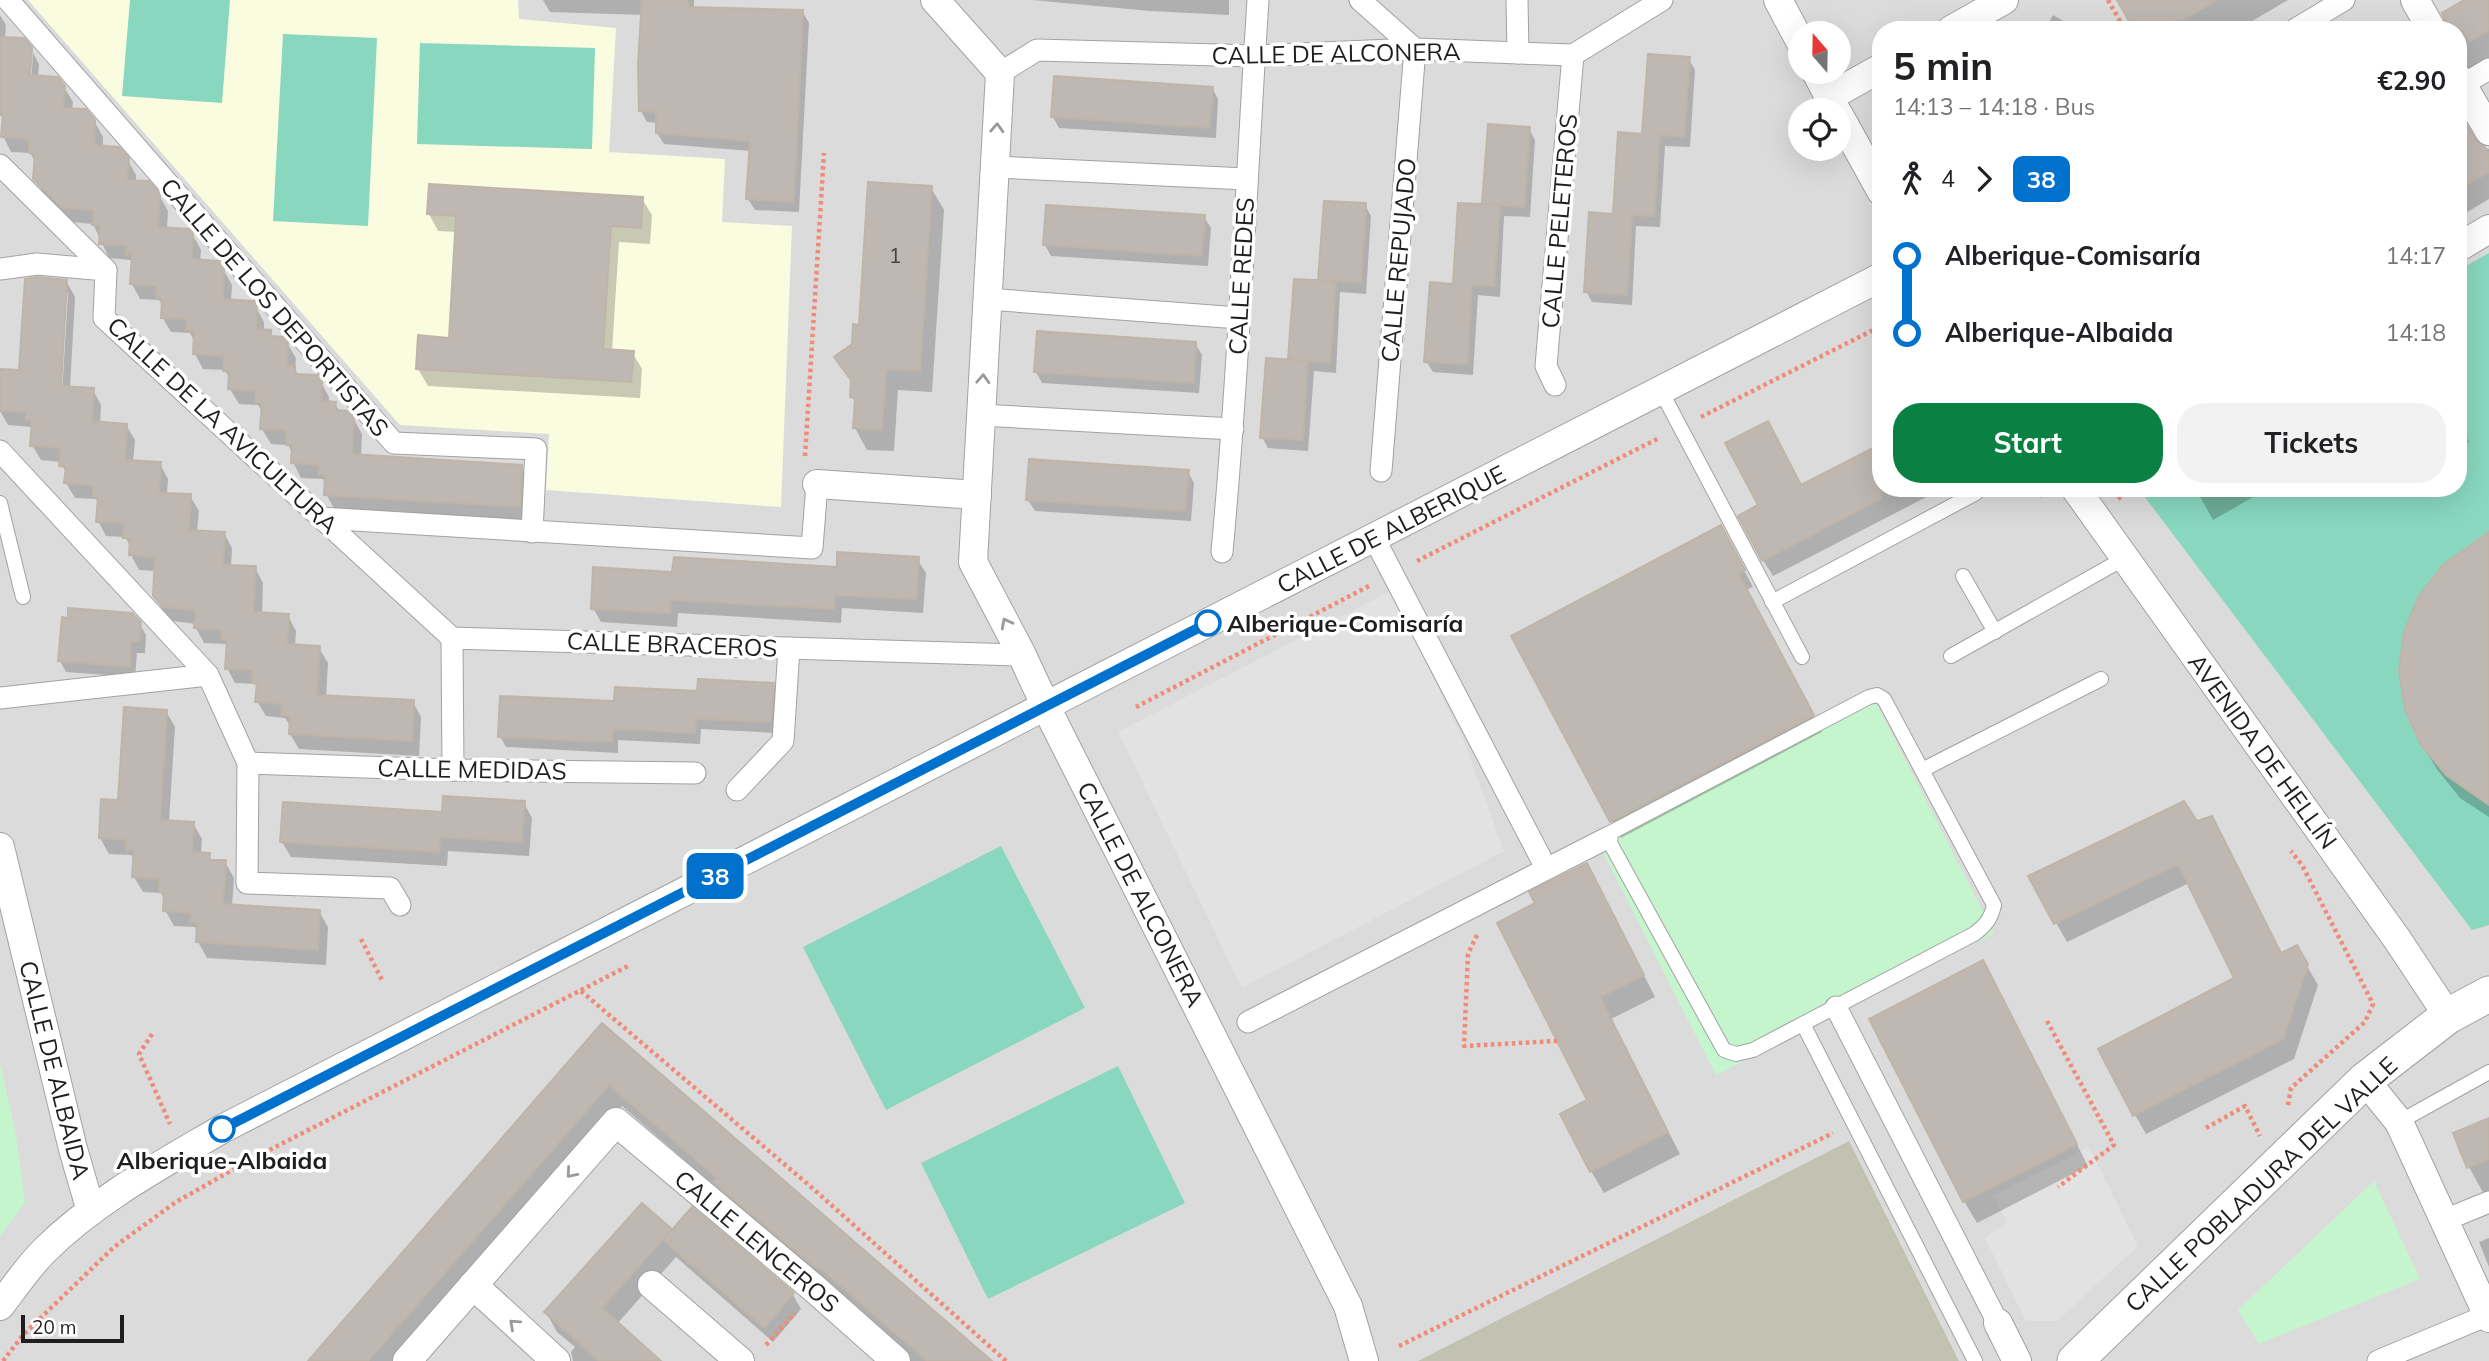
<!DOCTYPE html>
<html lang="en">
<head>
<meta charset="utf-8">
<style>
  :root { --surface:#fff; --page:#f2f2f2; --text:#202124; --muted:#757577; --accent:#0b8043 }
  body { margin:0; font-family:Mulish,sans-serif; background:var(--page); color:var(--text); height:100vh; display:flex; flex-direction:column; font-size:26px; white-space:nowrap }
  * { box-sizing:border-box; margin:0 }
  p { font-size:23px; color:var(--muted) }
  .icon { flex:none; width:38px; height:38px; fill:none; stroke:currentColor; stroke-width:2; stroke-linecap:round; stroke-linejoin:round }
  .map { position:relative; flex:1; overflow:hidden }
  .side { position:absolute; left:1872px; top:21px; width:595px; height:476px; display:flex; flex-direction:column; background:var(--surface); border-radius:28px; box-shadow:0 7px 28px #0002 }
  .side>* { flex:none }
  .badge { padding:0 14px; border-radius:10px; font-size:24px; line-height:46px }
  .needle { width:46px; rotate:340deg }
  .tools { position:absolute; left:1788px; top:21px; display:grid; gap:14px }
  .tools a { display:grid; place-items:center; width:63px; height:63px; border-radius:50%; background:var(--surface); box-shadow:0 7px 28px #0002; font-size:35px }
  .scale { position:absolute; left:21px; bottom:18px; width:103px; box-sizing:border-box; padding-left:7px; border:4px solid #1e1e1e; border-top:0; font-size:19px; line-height:24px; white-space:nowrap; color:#1e1e1e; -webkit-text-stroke:5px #fff; paint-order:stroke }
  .map>.badge { position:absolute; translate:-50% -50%; box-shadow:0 0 0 4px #fff }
  .legs { display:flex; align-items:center; gap:10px; height:77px; padding:0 21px; font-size:23px }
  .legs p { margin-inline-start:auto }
  .headline { display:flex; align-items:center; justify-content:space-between; height:119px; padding:0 21px }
  h1 { font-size:38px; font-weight:700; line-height:52px }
  .button { display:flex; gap:14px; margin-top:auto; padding:14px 21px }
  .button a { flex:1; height:80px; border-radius:28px; background:var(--accent); color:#fff; font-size:28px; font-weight:700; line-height:80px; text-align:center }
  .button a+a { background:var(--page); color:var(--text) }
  ul { padding:0 21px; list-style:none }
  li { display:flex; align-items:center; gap:24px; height:77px; font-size:26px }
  li i { display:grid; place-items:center; width:10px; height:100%; margin:0 9px; background:currentColor }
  li i::after { content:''; width:18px; height:18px; margin:-9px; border:5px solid; border-radius:50%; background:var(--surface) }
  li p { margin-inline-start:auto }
  li:first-child i { background:linear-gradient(#0000 50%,currentColor 0) }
  li:last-child i { background:linear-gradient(currentColor 50%,#0000 0) }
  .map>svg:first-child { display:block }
  .residential { fill:#dcdbdb; fill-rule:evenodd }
  .education { fill:#fafce0 }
  .construction { fill:#c1c2b1 }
  .park { fill:#c5f5cd }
  .pitch { fill:#89d7bf }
  .parking { fill:#e2e2e2 }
  .shadow { fill:#0003; fill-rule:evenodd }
  .building { fill:#bfb8b2; stroke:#bfb4a8; stroke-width:2 }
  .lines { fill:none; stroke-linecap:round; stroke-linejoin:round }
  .service-casing { stroke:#a2a2a2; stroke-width:16 }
  .pedestrian-casing { stroke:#a2a2a2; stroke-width:23 }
  .minor-casing { stroke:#a2a2a2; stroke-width:30 }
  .tertiary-casing { stroke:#a2a2a2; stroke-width:37 }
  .path { stroke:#ef8b76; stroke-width:4.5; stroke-dasharray:3.5 3.5; stroke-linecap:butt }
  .service { stroke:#fff; stroke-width:14 }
  .pedestrian { stroke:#fff; stroke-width:21 }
  .minor { stroke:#fff; stroke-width:28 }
  .tertiary { stroke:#fff; stroke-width:35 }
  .oneway { stroke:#9a9a9a }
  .line-1-casing { stroke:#fff; stroke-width:16 }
  .line-1 { stroke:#0072ce; stroke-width:10 }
  .stop-1-dot { fill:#fff; stroke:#0072ce; stroke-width:3.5 }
  .labels { text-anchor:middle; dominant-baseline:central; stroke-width:7; stroke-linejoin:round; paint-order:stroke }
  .number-label { font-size:21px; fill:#464443 }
  .street-label { font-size:24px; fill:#1e1e1e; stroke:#fff }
  .stop-label { font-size:24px; font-weight:bold; fill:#1e1e1e; stroke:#fff; text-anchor:start }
</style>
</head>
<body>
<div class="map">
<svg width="2489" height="1361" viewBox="0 0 2489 1361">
  <rect width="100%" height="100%" fill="#eeece5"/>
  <path class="residential" d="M0,0H2489V1361H0ZM1881,30H2459V488H1881ZM1801,33H1839V72H1801ZM1801,110H1839V149H1801Z"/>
  <polygon class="education" points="28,0 518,0 519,19 616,28 609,152 725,159 722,222 792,226 781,507 546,490 549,434 400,425"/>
  <polygon class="construction" points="1849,1141 1959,1361 1418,1361"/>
  <g class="park">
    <polygon points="1874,699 1994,933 1716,1075 1597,841"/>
    <polygon points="0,1064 16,1134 25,1203 0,1236"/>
    <polygon points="2374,1181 2420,1279 2259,1344 2238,1310"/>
  </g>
  <g class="pitch">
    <polygon points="130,0 230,0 222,103 122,96"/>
    <polygon points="283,34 377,38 368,226 273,221"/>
    <polygon points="420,43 595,48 592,149 417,144"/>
    <polygon points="2489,253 2489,925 2472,930 2138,488 2459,488 2459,270"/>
    <polygon points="1001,846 1085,1008 886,1110 803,947"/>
    <polygon points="1118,1066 1185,1203 988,1299 921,1163"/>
  </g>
  <g class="parking">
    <polygon points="1391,591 1463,739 1504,851 1242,988 1118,732"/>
    <polygon points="2089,1147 2138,1246 2057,1321 2026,1321 1985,1238 2007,1222 1993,1196"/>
  </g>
  <g class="shadow">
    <polygon points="543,0 694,0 694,9 802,11 809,23 799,212 755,210 748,199 751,151 664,144 657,133 658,123 647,122 641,111 643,15 550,12"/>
    <polygon points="1032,0 1229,0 1229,15 1150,11"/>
    <polygon points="2139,0 2288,0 2237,30 2136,30"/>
    <polygon points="2468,0 2489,0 2489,65 2459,83 2459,30"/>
    <polygon points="0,15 6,25 5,39 30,48 33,53 29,53 27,84 31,84 33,53 39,64 38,78 64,87 73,102 72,110 94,121 103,137 103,148 127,159 136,175 136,182 159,195 168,211 167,229 192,234 201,250 200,262 223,269 232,285 231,301 255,306 264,322 264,331 270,332 274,338 287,343 296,358 295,369 299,376 320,381 329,397 329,403 335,404 340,412 353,418 362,434 361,457 521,467 530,482 528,521 335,510 326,494 327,486 323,479 301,478 293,462 293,454 288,445 271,444 262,429 263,413 258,405 239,404 230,389 231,381 225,370 203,369 195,354 195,342 190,333 171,332 162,317 163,306 159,300 140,299 132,284 131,260 109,258 93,224 72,222 44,194 35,179 36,162 30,153 11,152 3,136 4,120 0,115"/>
    <polygon points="2053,15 2079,30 2045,30"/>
    <polygon points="1689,59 1695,70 1690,147 1665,146 1660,227 1636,226 1632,305 1592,302 1586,291 1644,136"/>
    <polygon points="1212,88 1218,99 1216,138 1059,128 1053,117"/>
    <polygon points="1529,129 1535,140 1530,217 1504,216 1500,297 1478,295 1473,375 1433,372 1426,361 1486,206 1484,204"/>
    <polygon points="2472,137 2480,147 2489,149 2489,199 2459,217 2459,144"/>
    <polygon points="931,188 944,210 932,392 898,390 894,451 867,450 855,428 856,404 852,396 852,384 836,357 854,345 860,326"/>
    <polygon points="642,199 652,215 650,244 619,242 612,351 632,352 642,369 640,398 428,386 418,369 450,339 457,232 438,231 429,214"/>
    <polygon points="1365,205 1371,216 1366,294 1340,292 1336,373 1314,371 1308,451 1268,448 1262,437 1292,362 1290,359 1322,282 1320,280"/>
    <polygon points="1204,217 1211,228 1208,266 1051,256 1045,245"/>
    <path d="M66,281L75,297L70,388L93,390L101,405L100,424L126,425L135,440L133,462L160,464L168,479L167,495L190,496L199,511L197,532L224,533L232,548L231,567L255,568L263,583L262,614L288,616L296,631L295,646L319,648L328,663L326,697L413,702L421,717L419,756L299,749L290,734L291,727L285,718L266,716L257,701L258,691L255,684L235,683L227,668L228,648L226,644L204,643L196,628V624L173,621L164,612L155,596L156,571L139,570L131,555V547L125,537L106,536L98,521L99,504L96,499L75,498L66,483L67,475L61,462L41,460L32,445V427L8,425L0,411V401L21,372ZM65,293H68L62,394H59Z"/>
    <polygon points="1195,343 1202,355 1199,393 1042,383 1036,372"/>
    <polygon points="2459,424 2469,442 2459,448"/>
    <polygon points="1881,446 1881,488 1944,488 1773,576 1763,560 1801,487"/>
    <polygon points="1188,472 1194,483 1191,521 1035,511 1028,500"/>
    <polygon points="2195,488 2269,488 2213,520"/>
    <polygon points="2489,539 2489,817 2460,798 2436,768 2422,744"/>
    <polygon points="1730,544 1753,587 1746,590 1822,732 1621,838 1513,637"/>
    <polygon points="917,559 926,573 923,613 842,608 841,623 678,613 677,627 601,622 593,608 674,574 838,569"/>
    <polygon points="139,623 146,635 145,653 137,653 135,677 66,672 60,661"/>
    <polygon points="773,685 779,696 777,733 701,729 700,744 618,740 618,753 506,747 500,736 616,703"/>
    <polygon points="166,711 175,727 169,822 193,823 202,839 201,854 209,855 213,862 225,862 234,878 232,906 319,911 328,927 326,965 207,958 198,942 198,932 195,927 174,926 165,910 165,901 161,893 143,892 134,877 135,861 131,855 109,854 100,838"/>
    <polygon points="524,803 532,818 529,856 448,851 447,866 291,857 282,842 443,814"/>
    <polygon points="2212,818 2281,955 2296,947 2318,985 2294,1059 2146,1134 2135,1115 2236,978 2189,883 2067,942 2030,877"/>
    <polygon points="1599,887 1655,997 1611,1019 1680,1154 1604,1193 1591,1171 1589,1101"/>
    <polygon points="1995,984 2088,1166 1977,1223 1964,1201"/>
    <polygon points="602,1026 989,1361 910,1361 728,1204 720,1191 622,1106 399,1361 310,1361"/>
    <polygon points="2489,1120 2489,1197 2486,1198 2469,1167"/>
    <polygon points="642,1206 672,1232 692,1210 793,1295 801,1309 773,1342 676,1257 617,1324 659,1361 573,1361 571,1352 575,1347 557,1332 546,1312"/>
    <polygon points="2489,1238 2489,1267 2479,1242"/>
  </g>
  <g class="building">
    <polygon points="642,0 688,0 688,7 803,10 794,202 746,199 750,141 656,133 656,112 639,111 638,64"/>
    <polygon points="2117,0 2217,0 2166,30 2134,30"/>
    <polygon points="2464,0 2489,0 2489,30 2469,42 2462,30 2449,30 2442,13"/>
    <polygon points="0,37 24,38 32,47 30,75 58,77 65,86 63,108 86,109 95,120 94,145 119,147 129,158 127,180 149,181 160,194 158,227 190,229 193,233 192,259 218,261 224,268 223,299 253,301 257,305 256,329 271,330 271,336 284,337 288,342 287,365 295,366 295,374 318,375 322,380 321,401 336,402 335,410 349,411 354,417 352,454 522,465 520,507 324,495 325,475 318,475 319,465 291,463 292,445 286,445 286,430 260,429 262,403 255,403 256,391 228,389 229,372 223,371 224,356 193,354 194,331 186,330 187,319 161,318 162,299 156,298 157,286 130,284 132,255 126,254 127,245 99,244 100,226 92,225 94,210 62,208 33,179 35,154 29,153 29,139 1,137 3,113 0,112"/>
    <polygon points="1648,54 1690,57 1684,137 1660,135 1654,216 1628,215 1632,215 1627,295 1584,292 1589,212 1613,214 1618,132 1642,134"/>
    <polygon points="1054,76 1213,87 1210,128 1051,117"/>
    <polygon points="2459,112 2475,139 2484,146 2489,155 2489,172 2459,189"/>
    <polygon points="1488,124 1530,127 1524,207 1482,204"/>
    <polygon points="868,182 932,186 920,371 886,369 882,430 853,428 855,398 850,397 851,380 834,357 852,344 853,324 859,325"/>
    <polygon points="429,184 643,197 641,228 611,226 603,349 634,351 631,382 416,369 418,335 449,338 456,216 427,214"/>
    <polygon points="1324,201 1366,203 1361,283 1318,280"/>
    <polygon points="1458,203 1500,205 1494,286 1472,285 1467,364 1424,362 1430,282 1453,284"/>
    <polygon points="1046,205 1205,215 1202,256 1043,245"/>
    <polygon points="37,277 67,280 61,386 94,388 92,421 127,424 125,460 161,462 159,493 191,494 189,530 225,532 223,565 256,566 253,612 289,614 287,644 320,646 317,695 414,700 412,741 289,734 290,715 281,715 282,704 255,702 257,684 252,683 253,670 225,669 227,639 221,639 222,630 194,628 195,610 163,607 153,596 155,557 129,555 130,538 123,538 124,523 96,522 98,497 93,497 93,485 64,483 66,467 59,466 61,448 30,446 32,420 26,420 26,412 0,411 0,369 19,370 25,279"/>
    <polygon points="1294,279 1336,281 1330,363 1288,359"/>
    <polygon points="1037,331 1196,342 1194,383 1034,372"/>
    <polygon points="1266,358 1308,361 1303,440 1260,438"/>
    <polygon points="1768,421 1801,485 1881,444 1881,499 1762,561 1738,516 1758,505 1725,443"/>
    <polygon points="1029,459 1189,470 1185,511 1026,500"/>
    <polygon points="1721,525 1745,570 1738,573 1814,715 1610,822 1511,636"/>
    <polygon points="2489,532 2489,805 2446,775 2421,745 2405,710 2399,671 2404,632 2419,596 2443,565"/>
    <polygon points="837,552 919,557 916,599 835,595 834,609 671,600 670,613 591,609 593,567 672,572 674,557 837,567"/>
    <polygon points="68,608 132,613 141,622 139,642 131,642 130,667 58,661 62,617 68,618"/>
    <polygon points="698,679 774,683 771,722 696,719 695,733 613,729 612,742 498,737 500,696 614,701 615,687 697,691"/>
    <polygon points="124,707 167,710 160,820 194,822 192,852 210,853 209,860 226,860 223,904 320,910 318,950 196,942 197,922 190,922 191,913 163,911 164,893 159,892 159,879 132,877 134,850 126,850 127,840 99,838 101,799 118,800"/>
    <polygon points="443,796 525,801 522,842 440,837 439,852 280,842 283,802 442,812"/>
    <polygon points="2184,801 2197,821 2212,816 2281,953 2297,945 2308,964 2283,1039 2133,1116 2098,1049 2234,978 2178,864 2054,924 2028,876"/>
    <polygon points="1587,863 1644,975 1600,997 1668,1132 1590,1172 1560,1114 1587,1100 1497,923 1535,903 1529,892"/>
    <polygon points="1983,960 2077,1144 1963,1202 1869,1019"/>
    <polygon points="602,1023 992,1361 927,1361 818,1266 816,1268 713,1182 717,1178 609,1085 368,1361 308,1361"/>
    <polygon points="2489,1118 2489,1159 2467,1168 2453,1133"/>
    <polygon points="642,1203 672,1229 602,1308 661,1361 599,1361 544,1312"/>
    <polygon points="692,1207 794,1293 764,1328 663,1240"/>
  </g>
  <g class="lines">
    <g class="service-casing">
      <g id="service">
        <polyline points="1661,391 1802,657"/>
        <polyline points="0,503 23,597"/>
        <polyline points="1963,576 1995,632"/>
        <polyline points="1772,602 1976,493"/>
        <polyline points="1951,656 2125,558"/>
        <path d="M1877,695L1884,699L1994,905C1991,919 1985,926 1974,934L1753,1050L1736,1054L1724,1050L1609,841L1608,834L1869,697Z"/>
        <polyline points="1922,770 2101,679"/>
        <polyline points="1803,1024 1975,1361"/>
        <polyline points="2399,1122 2489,1072"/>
      </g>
    </g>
    <g class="pedestrian-casing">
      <g id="pedestrian">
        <polyline points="8,0 394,443 536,449 532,532"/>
        <polyline points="1360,0 1415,49 1381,471"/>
        <polyline points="1517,0 1518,53"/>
        <polyline points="2294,30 2344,0"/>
        <polyline points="1000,73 1037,50 1255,56 1415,49 1573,55 1662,0"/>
        <polyline points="2462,85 2489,69"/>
        <polyline points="0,165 106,270"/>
        <polyline points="995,167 1246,179"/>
        <polyline points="0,269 37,264 106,270 104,318 452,638"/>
        <polyline points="987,299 1239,318"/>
        <polyline points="1555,385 1546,366 1573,55"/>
        <polyline points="981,415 1233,429"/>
        <polyline points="0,451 208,675 248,763 247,883 390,888 400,905"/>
        <polyline points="321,518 812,548 817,484"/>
        <polyline points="1374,538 1546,868"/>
        <path d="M1222,552C1239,368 1246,184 1258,0"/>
        <polyline points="0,698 208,675"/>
        <polyline points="248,763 453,770 695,773"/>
        <polyline points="453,770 452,638 1022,655"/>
        <polyline points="737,790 783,741 789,648"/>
        <polyline points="1836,1007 1998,1323"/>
        <polyline points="1248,1022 1607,838"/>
        <polyline points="2445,1220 2489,1202"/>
        <polyline points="2378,1361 2488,1315"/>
      </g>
    </g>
    <g class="minor-casing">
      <g id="minor">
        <polyline points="935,0 1000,73 973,562 1022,655 1046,707 1348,1306 1364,1361"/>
        <polyline points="1778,0 1801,43"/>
        <polyline points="2415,0 2432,30"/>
        <polyline points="1951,30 2004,0"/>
        <polyline points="1816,72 1836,110"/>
        <polyline points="2459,79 2489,131"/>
        <polyline points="1829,97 1881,68"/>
        <polyline points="1839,115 1881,191"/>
        <polyline points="2459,247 2489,229"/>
        <polyline points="817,484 977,495"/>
        <polyline points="2075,488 2397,939 2448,1016"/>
        <polyline points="0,847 73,1149 91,1211"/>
        <polyline points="2365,1080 2399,1122 2489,1318"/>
        <polyline points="473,1285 556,1361"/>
        <polyline points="652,1285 740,1361"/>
        <path d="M0,1306C14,1288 28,1267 44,1251C95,1200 161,1165 222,1129L1881,277"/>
        <polyline points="1998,1323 2017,1361"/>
        <polyline points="407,1361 616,1122 816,1290 896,1361"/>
      </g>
    </g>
    <g class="tertiary-casing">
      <polyline id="tertiary" points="2075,1361 2365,1080 2448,1016 2489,994"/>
    </g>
    <g class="path">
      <polyline points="2108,0 2125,30"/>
      <polyline points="1701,417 1881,326"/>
      <polyline points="805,456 824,153"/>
      <polyline points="2037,488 2043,497"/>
      <polyline points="2118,499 2127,491 2125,488"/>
      <polyline points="1417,561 1659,438"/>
      <polyline points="1136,707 1369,586"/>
      <polyline points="1477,935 1468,954 1464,1046 1557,1041"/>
      <polyline points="361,939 382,980"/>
      <polyline points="581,991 810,1186 1006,1361"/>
      <polyline points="2047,1021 2114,1145 2058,1187"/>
      <polyline points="152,1034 139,1054 170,1124"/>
      <polyline points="2288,1105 2291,1088 2365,1022 2373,1004 2302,865 2291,851"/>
      <polyline points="2206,1128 2245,1106 2260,1136"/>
      <polyline points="766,1345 795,1313"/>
      <polyline points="1399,1346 1833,1133"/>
      <polyline points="3,1361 23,1335 114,1247 176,1202 250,1160 628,966"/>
    </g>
    <use href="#service" class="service"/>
    <use href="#pedestrian" class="pedestrian"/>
    <use href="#minor" class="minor"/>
    <use href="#tertiary" class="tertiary"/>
  </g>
  <defs><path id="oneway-chevron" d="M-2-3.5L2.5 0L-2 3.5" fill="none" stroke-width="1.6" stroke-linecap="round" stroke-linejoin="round" transform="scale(1.75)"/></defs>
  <g class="oneway">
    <use href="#oneway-chevron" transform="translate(997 128) rotate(-87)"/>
    <use href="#oneway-chevron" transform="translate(983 379) rotate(-87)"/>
    <use href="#oneway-chevron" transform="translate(1006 623) rotate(-118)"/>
    <use href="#oneway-chevron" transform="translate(571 1173) rotate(131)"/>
    <use href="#oneway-chevron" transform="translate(514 1324) rotate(-138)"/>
  </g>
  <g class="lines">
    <g class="line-1-casing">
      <polyline id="line-1" points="222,1129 1208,623"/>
    </g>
    <use href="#line-1" class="line-1"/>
  </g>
  <g class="stop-1-dot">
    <circle cx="1208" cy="623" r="12"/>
    <circle cx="222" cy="1129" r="12"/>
  </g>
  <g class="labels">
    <g class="number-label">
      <text x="895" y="255">1</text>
    </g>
    <g class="street-label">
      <text transform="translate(1336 53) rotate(-1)">CALLE DE ALCONERA</text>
      <text transform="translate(1559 221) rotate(-85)">CALLE PELETEROS</text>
      <text transform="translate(1398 260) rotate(-85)">CALLE REPUJADO</text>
      <text transform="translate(1241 276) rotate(-87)">CALLE REDES</text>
      <text transform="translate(275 307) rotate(49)">CALLE DE LOS DEPORTISTAS</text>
      <text transform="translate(223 425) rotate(43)">CALLE DE LA AVICULTURA</text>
      <text transform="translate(1391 529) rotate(-27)">CALLE DE ALBERIQUE</text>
      <text transform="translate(672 644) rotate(2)">CALLE BRACEROS</text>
      <text transform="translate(2263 751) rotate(54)">AVENIDA DE HELLÍN</text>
      <text transform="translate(472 769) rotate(1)">CALLE MEDIDAS</text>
      <text transform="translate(1141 894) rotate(63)">CALLE DE ALCONERA</text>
      <text transform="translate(55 1070) rotate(76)">CALLE DE ALBAIDA</text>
      <text transform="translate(2261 1184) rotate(-43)">CALLE POBLADURA DEL VALLE</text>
      <text transform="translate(757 1241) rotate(40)">CALLE LENCEROS</text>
    </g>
    <g class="stop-label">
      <text x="1227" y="623">Alberique-Comisaría</text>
      <text x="222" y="1160" text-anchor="middle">Alberique-Albaida</text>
    </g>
  </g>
</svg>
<div class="tools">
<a><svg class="needle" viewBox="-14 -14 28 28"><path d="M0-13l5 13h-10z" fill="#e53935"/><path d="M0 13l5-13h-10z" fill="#757577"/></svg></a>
<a><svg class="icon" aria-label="locate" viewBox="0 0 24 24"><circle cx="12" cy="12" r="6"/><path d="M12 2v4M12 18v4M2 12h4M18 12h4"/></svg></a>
</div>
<div class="scale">20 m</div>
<b class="badge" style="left:715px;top:876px;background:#0072ce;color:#fff">38</b>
<section class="side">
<div class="headline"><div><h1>5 min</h1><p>14:13 – 14:18 · Bus</p></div><b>€2.90</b></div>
<div class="legs"><svg class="icon" aria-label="walk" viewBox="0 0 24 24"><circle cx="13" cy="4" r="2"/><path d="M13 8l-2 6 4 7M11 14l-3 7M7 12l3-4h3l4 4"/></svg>4<svg class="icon" aria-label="forward" viewBox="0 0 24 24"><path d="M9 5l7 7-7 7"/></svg><b class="badge" style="background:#0072ce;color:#fff">38</b></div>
<ul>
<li><i style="color:#0072ce"></i><b>Alberique-Comisaría</b><p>14:17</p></li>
<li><i style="color:#0072ce"></i><b>Alberique-Albaida</b><p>14:18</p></li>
</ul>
<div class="button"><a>Start</a><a>Tickets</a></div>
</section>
</div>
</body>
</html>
